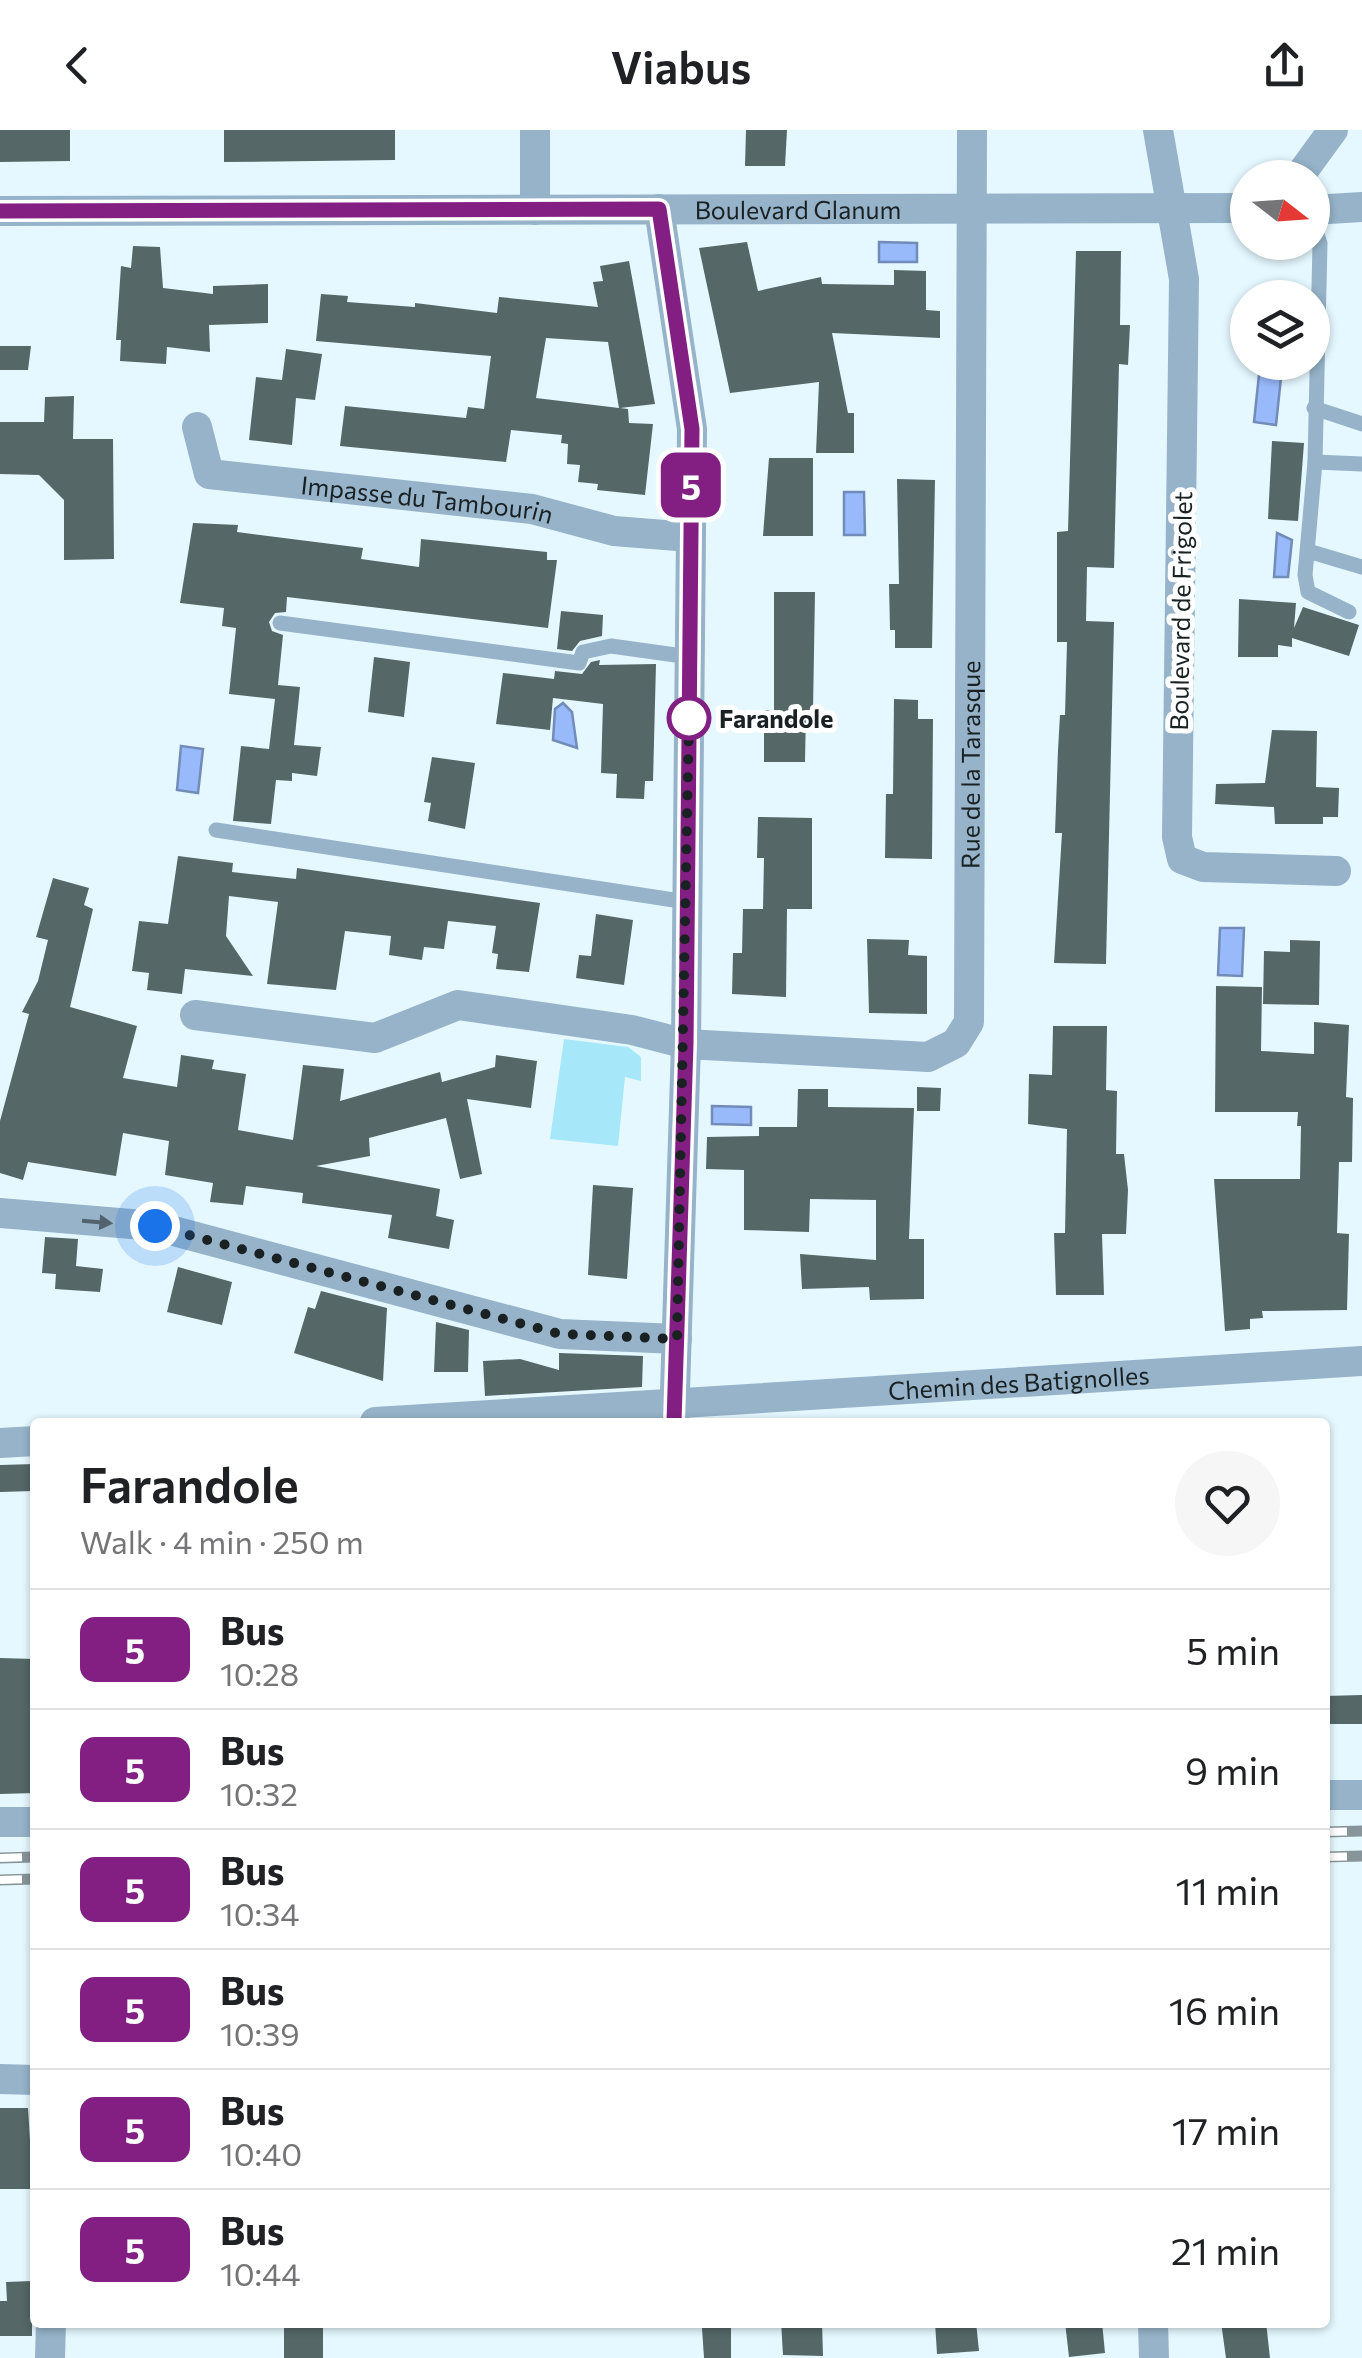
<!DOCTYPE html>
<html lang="en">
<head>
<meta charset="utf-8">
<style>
  :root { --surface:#fff; --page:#f6f6f6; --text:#202124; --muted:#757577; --line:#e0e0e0 }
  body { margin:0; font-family:Commissioner,sans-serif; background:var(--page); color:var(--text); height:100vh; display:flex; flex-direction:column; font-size:38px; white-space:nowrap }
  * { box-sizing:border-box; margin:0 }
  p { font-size:32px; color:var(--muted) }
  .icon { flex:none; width:55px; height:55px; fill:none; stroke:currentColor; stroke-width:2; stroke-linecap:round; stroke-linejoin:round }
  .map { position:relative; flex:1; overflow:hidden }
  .panel { position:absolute; left:30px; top:1288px; width:1300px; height:910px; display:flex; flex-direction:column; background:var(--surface); border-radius:10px; box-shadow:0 2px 8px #0004 }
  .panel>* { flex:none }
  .badge { padding:0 20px; border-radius:15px; font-size:35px; line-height:65px }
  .needle { width:65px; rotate:107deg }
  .buttons { position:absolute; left:1230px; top:30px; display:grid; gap:20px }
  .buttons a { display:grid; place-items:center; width:100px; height:100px; border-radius:50%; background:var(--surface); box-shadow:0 2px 8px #0004; font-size:50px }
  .you { position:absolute; width:50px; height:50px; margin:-25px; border:8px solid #fff; border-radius:50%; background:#1a73e8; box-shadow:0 0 0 15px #1a73e833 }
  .map>.badge { position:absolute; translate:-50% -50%; box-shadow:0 0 0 5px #fff }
  .round { display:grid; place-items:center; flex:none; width:105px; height:105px; border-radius:52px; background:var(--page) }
  .head { display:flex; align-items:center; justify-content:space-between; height:170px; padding:0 50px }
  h1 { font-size:48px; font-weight:600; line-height:75px }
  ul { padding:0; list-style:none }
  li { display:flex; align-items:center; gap:30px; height:120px; padding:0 50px; border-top:2px solid var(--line) }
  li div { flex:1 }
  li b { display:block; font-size:38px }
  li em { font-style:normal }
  li .badge { min-width:110px; font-weight:700; text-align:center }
  header { display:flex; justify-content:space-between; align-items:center; height:130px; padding:0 50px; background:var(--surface); font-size:45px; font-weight:600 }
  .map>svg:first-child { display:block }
  .green { fill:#a7e7fa }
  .water { fill:#98bafb; stroke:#728cba; stroke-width:2.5 }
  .building { fill:#556767; fill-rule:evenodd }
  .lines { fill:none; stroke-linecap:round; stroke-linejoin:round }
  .service { stroke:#96b3c9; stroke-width:15 }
  .minor { stroke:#96b3c9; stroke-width:30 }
  .rail-casing { stroke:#87959a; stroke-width:11 }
  .rail { stroke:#fff; stroke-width:8; stroke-dasharray:22; stroke-linecap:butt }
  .oneway { fill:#52636e }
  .line-casing { stroke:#fff; stroke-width:22 }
  .line { stroke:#831f82; stroke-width:15 }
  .walk { stroke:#1a2123; stroke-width:10; stroke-dasharray:0 18 }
  .stop-dot { fill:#fff; stroke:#831f82; stroke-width:5 }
  .labels { text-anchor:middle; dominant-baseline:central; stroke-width:10; stroke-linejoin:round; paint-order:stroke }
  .street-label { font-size:25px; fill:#1a2123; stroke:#fff }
  .stop-label { font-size:25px; font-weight:bold; fill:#1a2123; stroke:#fff; text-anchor:start }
</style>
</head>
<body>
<header><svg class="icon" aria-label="back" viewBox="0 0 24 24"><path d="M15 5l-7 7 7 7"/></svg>Viabus<svg class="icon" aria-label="share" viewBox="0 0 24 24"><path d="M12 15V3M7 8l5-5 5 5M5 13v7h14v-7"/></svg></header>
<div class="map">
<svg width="1362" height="2228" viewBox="0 0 1362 2228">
  <rect width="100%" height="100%" fill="#e5f8ff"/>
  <polygon class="green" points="564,909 628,917 641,927 641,951 625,947 618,1016 550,1009"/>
  <g class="water">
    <polygon points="879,112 917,113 917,132 879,132"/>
    <polygon points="1260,235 1282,238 1276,295 1254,292"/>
    <polygon points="844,362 864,362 865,405 844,405"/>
    <polygon points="1277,403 1292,410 1288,447 1274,447"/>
    <polygon points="563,573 572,582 577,618 553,610 555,579"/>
    <polygon points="181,616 203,619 198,663 177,660"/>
    <polygon points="1220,798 1244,798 1242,846 1218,845"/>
    <polygon points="712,976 751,977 751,995 712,994"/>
  </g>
  <g class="building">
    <polygon points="0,0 70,0 70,31 0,32"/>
    <polygon points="224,0 395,0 395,30 224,32"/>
    <polygon points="746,0 787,0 785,36 745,36"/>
    <polygon points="747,112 758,161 821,147 822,154 894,155 894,140 926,141 926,180 940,181 940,208 832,203 848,283 854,283 854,323 816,323 819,252 730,263 699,118"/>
    <polygon points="133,116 160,117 163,158 213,164 213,156 268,154 268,193 209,195 210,222 167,217 166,234 120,231 121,210 116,210 121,136 131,138"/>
    <polygon points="1076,121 1121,121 1120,195 1130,195 1128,235 1119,234 1114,438 1087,437 1086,491 1114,492 1106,834 1054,833 1062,703 1055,703 1058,620 1060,585 1065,585 1067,512 1057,512 1057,402 1068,401"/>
    <path d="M629,131L655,274L620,278L628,279L629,293L653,294L645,365L597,360L598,354L578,352L580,335L567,334L568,314L561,313L562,305L511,300L506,332L340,316L345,276L466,288L468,277L484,279L491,226L316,211L321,164L348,166L347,172L415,177V173L497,183L499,167L598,177L593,152L603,151L600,136ZM546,208L608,212L619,278L536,268Z"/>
    <polygon points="0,216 31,216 28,240 0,240"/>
    <polygon points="286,219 322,224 315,270 296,268 292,315 249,310 256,247 282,250"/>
    <polygon points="74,266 73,309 113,309 114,429 64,430 64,370 39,345 0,344 0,292 44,292 45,267"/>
    <polygon points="1272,311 1304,313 1298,391 1268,389"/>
    <polygon points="769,328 813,328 813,406 763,406"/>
    <polygon points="897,349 935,350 932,518 895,518 895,500 890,500 889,454 899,454"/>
    <polygon points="193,393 238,395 237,402 363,418 361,429 419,437 421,409 547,422 547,430 557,430 548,498 287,467 286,482 275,483 269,492 272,501 283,505 278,555 300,557 294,615 321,617 317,646 292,643 292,651 276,650 271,694 233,691 241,616 269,619 275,569 229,564 236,498 222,496 224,478 180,473"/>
    <polygon points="774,462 815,462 813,580 806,580 805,632 764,632 764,580 774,580"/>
    <polygon points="1239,469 1296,473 1294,498 1303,477 1359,495 1349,526 1292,508 1292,517 1278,515 1278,527 1238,527"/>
    <polygon points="561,481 603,485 602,506 580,511 572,521 557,519"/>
    <polygon points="374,527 410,532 404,587 368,582"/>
    <polygon points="600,530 599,535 656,534 653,651 645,651 644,669 616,668 617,644 601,643 603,574 553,568 550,600 496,594 503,543 554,549 555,541 582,544 591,532"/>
    <polygon points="894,569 918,570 918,589 933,589 932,729 885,728 886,664 893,664"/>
    <polygon points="1272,600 1317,601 1316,657 1339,658 1338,687 1323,687 1323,694 1275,694 1274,677 1215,674 1216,654 1265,653"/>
    <polygon points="432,627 475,633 465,699 428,691 431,673 424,672"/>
    <polygon points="758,687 812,688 812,779 787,779 786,867 732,864 733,823 742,823 743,779 763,779 764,728 757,728"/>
    <polygon points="178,726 233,733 232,742 296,749 297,738 540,773 529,842 496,839 498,824 492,823 496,796 448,791 444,819 424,817 422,830 389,825 391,806 345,801 336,860 267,854 278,772 229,766 226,806 253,846 185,839 182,864 147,860 149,843 132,841 139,791 168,794"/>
    <polygon points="53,748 89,758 84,775 93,779 70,877 137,896 123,948 177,957 181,925 214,930 212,939 246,944 238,1000 293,1010 303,935 344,939 340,971 440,942 442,952 495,937 496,925 537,931 531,978 467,969 482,1044 460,1049 446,988 369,1008 370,1026 316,1036 440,1059 436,1086 454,1090 449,1119 388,1108 392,1085 302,1073 303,1063 246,1056 243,1075 210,1072 213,1053 165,1045 169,1011 123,1003 116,1046 28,1032 23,1050 0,1043 0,991 29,884 22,882 38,851 48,810 36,807"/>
    <polygon points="596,784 633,790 624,855 576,848 579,825 591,826"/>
    <polygon points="867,809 909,810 908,825 927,826 927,884 869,883"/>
    <polygon points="1290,810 1320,811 1319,875 1263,874 1264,821 1290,822"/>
    <polygon points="1216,856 1262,857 1261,921 1314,924 1314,892 1349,895 1346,967 1353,968 1352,1032 1339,1032 1337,1103 1349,1104 1347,1180 1262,1181 1263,1188 1250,1189 1250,1199 1225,1201 1214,1049 1300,1049 1301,996 1297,996 1298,982 1215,982"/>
    <polygon points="1053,896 1107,896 1106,960 1117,961 1116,1024 1124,1024 1128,1060 1126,1104 1102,1104 1104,1165 1056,1165 1054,1103 1065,1103 1067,999 1028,994 1029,944 1052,945"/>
    <polygon points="917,957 941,958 940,981 917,981"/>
    <polygon points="798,959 828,959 828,977 914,978 909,1109 924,1109 924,1169 870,1170 869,1157 802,1159 800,1124 876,1130 876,1070 810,1069 809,1102 744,1100 744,1040 706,1039 707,1007 759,1006 759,997 797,997"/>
    <polygon points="593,1055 633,1058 627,1149 588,1145"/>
    <polygon points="45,1107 78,1109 76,1136 103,1139 100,1162 55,1159 56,1144 42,1143"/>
    <polygon points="178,1137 232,1152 222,1195 167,1182"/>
    <polygon points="321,1161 387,1178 383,1251 294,1223 308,1177 315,1179"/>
    <polygon points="436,1192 469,1200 468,1242 434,1242"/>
    <polygon points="559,1223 643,1226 642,1257 485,1266 483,1231 520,1229 559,1240"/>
    <polygon points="35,1334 34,1361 0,1362 0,1335"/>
    <polygon points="0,1528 35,1529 35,1663 0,1664"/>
    <polygon points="1362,1565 1362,1594 1327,1594 1325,1566"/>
    <polygon points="0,1978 28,1978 33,2059 0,2059"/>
    <polygon points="32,2151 32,2206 0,2206 0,2171 7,2171 6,2152"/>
    <rect x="284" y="2192" width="39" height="36"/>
    <polygon points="781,2192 822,2192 823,2226 783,2225"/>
    <polygon points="935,2192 976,2192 979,2221 937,2224"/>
    <polygon points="1065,2192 1102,2192 1105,2223 1069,2227"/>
    <polygon points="1221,2192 1266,2192 1270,2228 1226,2228"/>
    <polygon points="731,2197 731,2228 704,2228 702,2198"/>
  </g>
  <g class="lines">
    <g class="service">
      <polyline points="1312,91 1320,113 1315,332 1305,445 1308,462 1349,482"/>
      <polyline points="1314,278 1362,294"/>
      <polyline points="1315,332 1362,334"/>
      <polyline points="1308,421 1362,437"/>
      <polyline points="280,493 579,533 583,522 611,516 690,527"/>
      <polyline points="216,700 687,772"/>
    </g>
    <g class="minor">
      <polyline points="1158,0 1184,149 1177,707 1182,729 1203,737 1336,741"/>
      <polyline points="1298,48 1333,0"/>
      <polyline points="659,79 692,299 686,914 674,1292"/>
      <polyline points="535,80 535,0"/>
      <polyline points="1312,80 1362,77"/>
      <path id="s1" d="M0,81L1248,78"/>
      <path id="s2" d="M197,297L209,344L532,379L614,401L690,407"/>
      <path id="s3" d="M195,885L375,908L458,875L632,900L686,914L928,927L956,913L969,892L972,0"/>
      <polyline points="0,1083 155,1096 560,1204 677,1209"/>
      <path id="s4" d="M375,1292L1362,1231"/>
      <polyline points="0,1313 35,1311"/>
      <polyline points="1325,1665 1362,1665"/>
      <polyline points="0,1692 35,1692"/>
      <polyline points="0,1949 35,1950"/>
      <polyline points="1153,2192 1154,2228"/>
      <polyline points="50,2228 51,2192"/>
    </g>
    <g class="rail-casing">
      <g id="rail">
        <polyline points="1325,1702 1362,1701"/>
        <polyline points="1325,1727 1362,1726"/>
        <polyline points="0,1728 35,1727"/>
        <polyline points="0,1750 35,1749"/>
      </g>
    </g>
    <use href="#rail" class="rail"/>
  </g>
  <defs><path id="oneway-solid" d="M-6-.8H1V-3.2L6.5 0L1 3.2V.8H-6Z" transform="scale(2.5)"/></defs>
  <use class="oneway" href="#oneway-solid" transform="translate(97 1092) rotate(5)"/>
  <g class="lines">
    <g class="line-casing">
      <polyline id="line" points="0,81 659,79 692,299 686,914 674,1292"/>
    </g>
    <use href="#line" class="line"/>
    <polyline class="walk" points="155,1096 560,1204 677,1209 689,588"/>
  </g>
  <circle class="stop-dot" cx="689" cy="588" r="20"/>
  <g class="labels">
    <g class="street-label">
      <text stroke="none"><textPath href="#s1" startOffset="798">Boulevard Glanum</textPath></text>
      <text stroke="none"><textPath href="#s2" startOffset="268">Impasse du Tambourin</textPath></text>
      <text transform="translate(1180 481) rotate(-89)">Boulevard de Frigolet</text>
      <text stroke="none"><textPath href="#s3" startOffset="1058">Rue de la Tarasque</textPath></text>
      <text stroke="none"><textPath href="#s4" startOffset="645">Chemin des Batignolles</textPath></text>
    </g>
    <g class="stop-label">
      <text x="719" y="588">Farandole</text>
    </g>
  </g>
</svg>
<div class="buttons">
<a><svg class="needle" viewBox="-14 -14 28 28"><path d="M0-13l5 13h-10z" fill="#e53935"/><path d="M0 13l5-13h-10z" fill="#757577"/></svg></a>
<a><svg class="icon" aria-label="layers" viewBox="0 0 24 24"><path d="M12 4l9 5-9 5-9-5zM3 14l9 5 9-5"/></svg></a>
</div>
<div class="you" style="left:155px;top:1096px"></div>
<b class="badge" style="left:691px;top:355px;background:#831f82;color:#fff">5</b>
<section class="panel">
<div class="head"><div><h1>Farandole</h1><p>Walk · 4 min · 250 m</p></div><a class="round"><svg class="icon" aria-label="heart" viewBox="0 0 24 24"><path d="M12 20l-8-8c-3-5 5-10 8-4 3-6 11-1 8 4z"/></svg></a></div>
<ul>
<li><span class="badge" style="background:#831f82;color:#fff">5</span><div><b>Bus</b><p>10:28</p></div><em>5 min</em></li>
<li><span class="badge" style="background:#831f82;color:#fff">5</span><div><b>Bus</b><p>10:32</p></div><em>9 min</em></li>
<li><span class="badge" style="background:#831f82;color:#fff">5</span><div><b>Bus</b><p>10:34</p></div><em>11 min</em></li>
<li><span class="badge" style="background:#831f82;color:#fff">5</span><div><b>Bus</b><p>10:39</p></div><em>16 min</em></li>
<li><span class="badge" style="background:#831f82;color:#fff">5</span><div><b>Bus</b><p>10:40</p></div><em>17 min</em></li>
<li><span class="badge" style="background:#831f82;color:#fff">5</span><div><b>Bus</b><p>10:44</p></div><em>21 min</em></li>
</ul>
</section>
</div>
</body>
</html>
